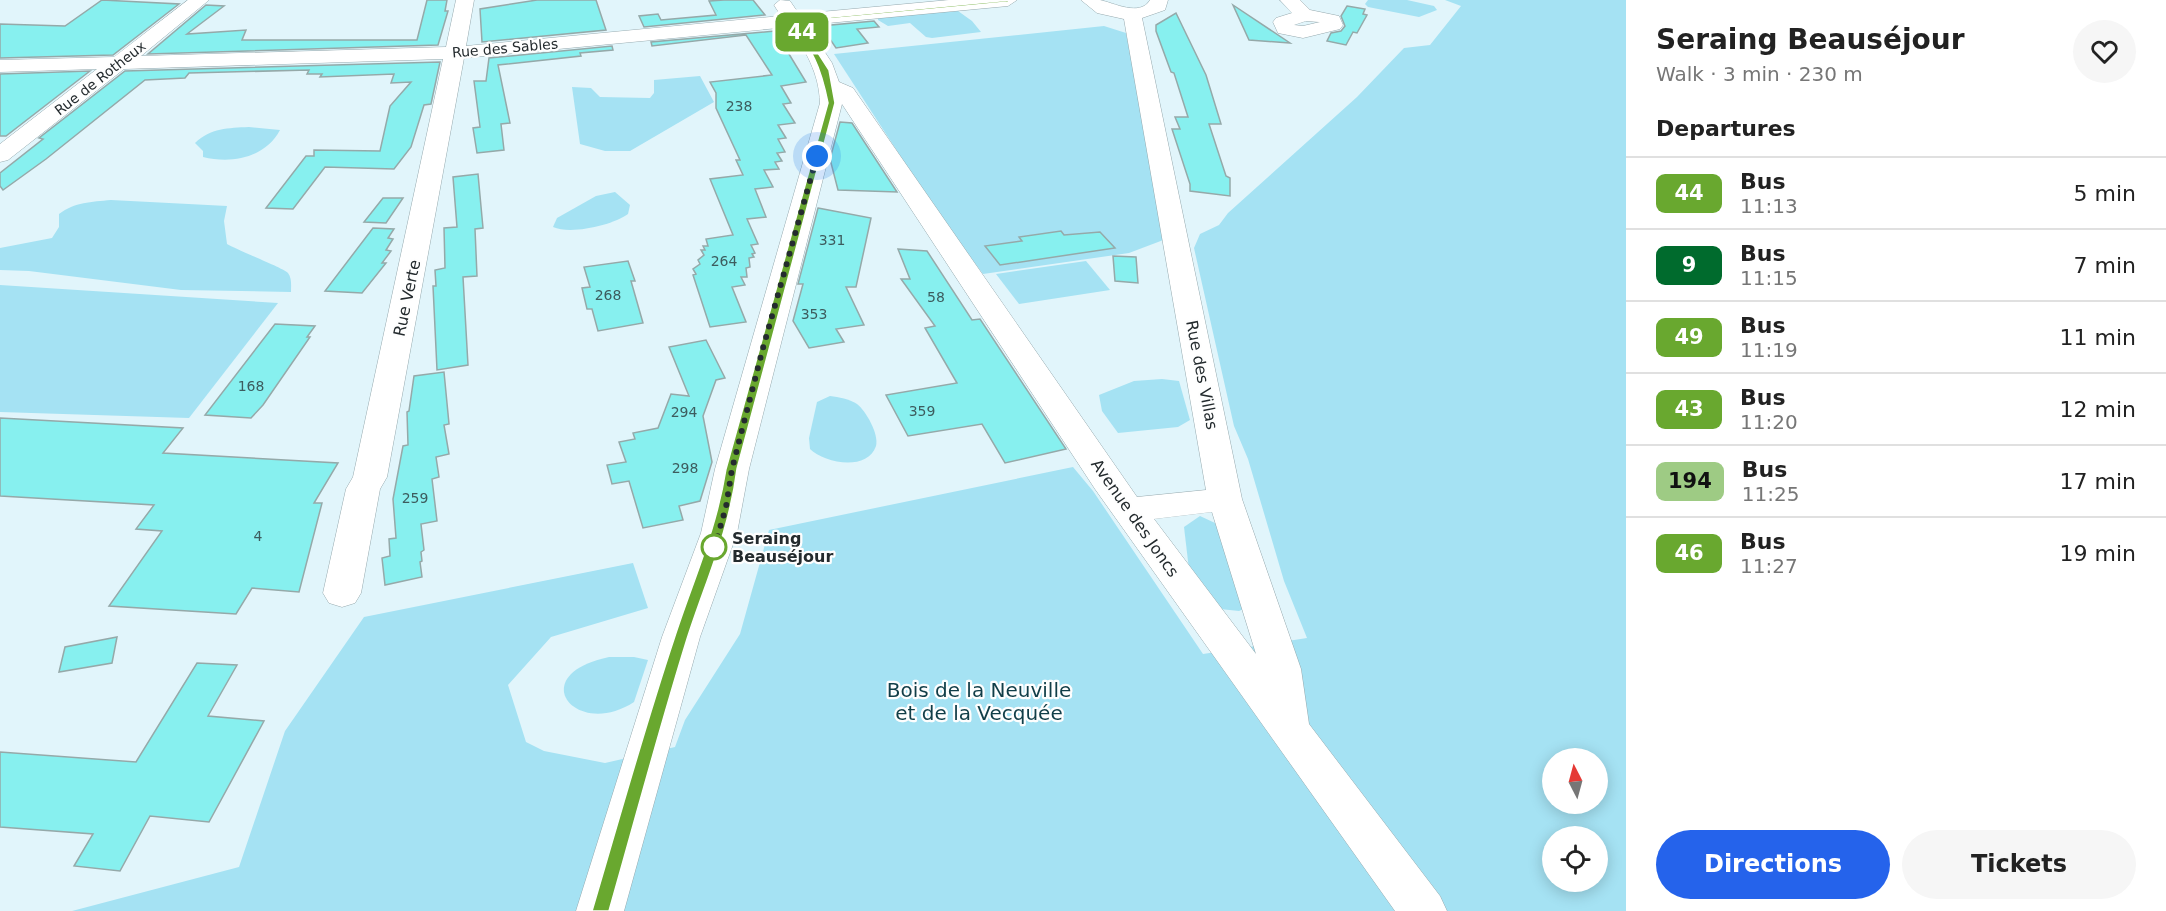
<!DOCTYPE html>
<html lang="en">
<head>
<meta charset="utf-8">
<style>
  :root { --surface:#fff; --page:#f6f6f6; --text:#222; --muted:#767676; --line:#e0e0e0; --accent:#2563eb }
  body { margin:0; font-family:"DejaVu Sans",sans-serif; background:var(--page); color:var(--text); height:100vh; display:flex; flex-direction:column; font-size:22px; white-space:nowrap }
  * { box-sizing:border-box; margin:0 }
  p { font-size:20px; color:var(--muted) }
  .icon { flex:none; width:33px; height:33px; fill:none; stroke:currentColor; stroke-width:2; stroke-linecap:round; stroke-linejoin:round }
  .map { position:relative; flex:1; overflow:hidden }
  .panel { display:flex; flex-direction:column; background:var(--surface); width:540px }
  .panel>* { flex:none }
  .badge { padding:0 12px; border-radius:9px; font-size:21px; line-height:39px }
  .needle { width:39px; rotate:354deg }
  .controls { position:absolute; left:1542px; top:748px; display:grid; gap:12px }
  .controls a { display:grid; place-items:center; width:66px; height:66px; border-radius:50%; background:var(--surface); box-shadow:0 3px 15px #0003; font-size:30px }
  .you { position:absolute; width:30px; height:30px; margin:-15px; border:4px solid #fff; border-radius:50%; background:#1a73e8; box-shadow:0 0 0 9px #1a73e833 }
  .map>.badge { position:absolute; translate:-50% -50%; box-shadow:0 0 0 3px #fff }
  h2 { padding:0 30px; font-size:22px; line-height:54px }
  .round { display:grid; place-items:center; flex:none; width:63px; height:63px; border-radius:32px; background:var(--page) }
  .overview { display:flex; align-items:center; justify-content:space-between; height:102px; padding:0 30px }
  h1 { font-size:28px; font-weight:800; line-height:45px }
  .primary-button { display:flex; gap:12px; margin-top:auto; padding:12px 30px }
  .primary-button a { flex:1; height:69px; border-radius:36px; background:var(--accent); color:#fff; font-size:24px; font-weight:800; line-height:69px; text-align:center }
  .primary-button a+a { background:var(--page); color:var(--text) }
  ul { padding:0; list-style:none }
  li { display:flex; align-items:center; gap:18px; height:72px; padding:0 30px; border-top:2px solid var(--line) }
  li div { flex:1 }
  li b { display:block; font-size:22px }
  li em { font-style:normal }
  li .badge { min-width:66px; font-weight:700; text-align:center }
  main { display:flex; flex:1; min-height:0 }
  .map>svg:first-child { display:block }
  .green { fill:#a5e2f3; fill-rule:evenodd }
  .building { fill:#87f0ef; stroke:#95a9a9; stroke-width:1.5 }
  .lines { fill:none; stroke-linecap:round; stroke-linejoin:round }
  .minor-casing { stroke:#96a9ae; stroke-width:1 }
  .minor { fill:#fff; fill-rule:evenodd }
  .line { fill:#69a82f; stroke:#fff; stroke-width:1.5 }
  .walk { stroke:#242b2e; stroke-width:6; stroke-dasharray:0 10.8 }
  .stop-dot { fill:#fff; stroke:#69a82f; stroke-width:3 }
  .labels { text-anchor:middle; dominant-baseline:central; stroke-width:4.5; stroke-linejoin:round; paint-order:stroke }
  .far-street-label { font-size:14px; fill:#242b2e; stroke:#fefefe }
  .number-label { font-size:14px; fill:#3d5c5e }
  .street-label { font-size:16px; fill:#242b2e; stroke:#fefefe }
  .stop-label { font-size:16px; font-weight:bold; fill:#242b2e; stroke:#fefefe; text-anchor:start }
  .near-park-label { font-size:20px; fill:#113e48; stroke:#fefefe }
</style>
</head>
<body>
<main>
<div class="map">
<svg width="1626" height="911" viewBox="0 0 1626 911">
  <rect width="100%" height="100%" fill="#e1f5fb"/>
  <g class="green">
    <polygon points="1368,0 1407,0 1434,6 1437,10 1419,17 1368,7 1365,4"/>
    <path d="M1445,0H1626V911H72L239,867L285,731L364,617L633,563L648,608L551,637L508,685L526,742L544,751L605,763L675,747L685,720L740,634L769,530L1073,467L1093,491L1203,654L1307,638L1284,581L1248,459L1234,426L1194,248L1200,234L1219,225L1228,213L1357,97L1404,48L1430,45L1461,6ZM1552,759H1598V804H1552ZM1552,837H1598V882H1552Z"/>
    <polygon points="958,11 972,21 981,32 932,38 926,37 910,23 888,26 878,20 878,17"/>
    <polygon points="1104,26 1126,33 1166,239 1129,253 983,274 940,217 834,54"/>
    <polygon points="700,76 714,102 630,151 605,151 580,144 572,87 591,88 600,97 650,98 654,93 654,80"/>
    <path d="M249,127L280,130C265,158 232,164 203,157V151L195,143C211,128 228,128 249,127Z"/>
    <path d="M615,192L630,205L628,214C613,225 571,235 553,227L557,218L596,196Z"/>
    <path d="M111,200L227,206L224,221L227,244C237,250 286,269 288,273C292,278 291,286 291,292L181,290L29,271L0,270V248L52,238L59,227V214C75,202 91,202 111,200Z"/>
    <polygon points="1086,261 1110,290 1019,304 996,274"/>
    <polygon points="0,285 278,303 189,418 0,412"/>
    <polygon points="1162,379 1179,381 1190,420 1178,427 1118,433 1102,411 1099,395 1134,381"/>
    <path d="M830,396C839,397 849,399 857,404C866,411 879,434 876,446C867,472 824,463 810,449L809,438L817,402Z"/>
    <polygon points="1200,516 1215,523 1220,531 1246,608 1239,611 1220,609 1190,578 1184,527"/>
    <path d="M609,657H634L648,660L634,702C576,740 523,675 609,657Z"/>
  </g>
  <g class="building">
    <polygon points="102,0 179,4 113,55 0,58 0,24 65,26"/>
    <polygon points="427,0 447,0 445,11 448,11 438,45 148,54 206,5 224,6 187,34 246,30 242,40 417,40"/>
    <polygon points="537,0 596,0 606,30 482,42 480,9"/>
    <polygon points="724,0 753,0 765,15 644,27 639,16 658,14 661,20 716,15 709,1"/>
    <polygon points="1233,5 1290,43 1249,40"/>
    <polygon points="1347,6 1365,9 1363,14 1367,15 1357,33 1353,32 1346,45 1327,41 1331,33 1341,31 1345,26 1341,16"/>
    <polygon points="1176,13 1206,75 1221,124 1209,124 1226,176 1230,178 1230,196 1190,191 1190,184 1172,129 1180,129 1175,117 1188,117 1174,73 1171,72 1156,31 1156,25"/>
    <polygon points="874,21 879,27 857,29 868,43 836,48 821,26"/>
    <polygon points="775,31 806,82 781,86 791,103 783,104 795,123 778,125 786,138 778,139 785,152 777,153 782,161 775,162 779,169 764,170 773,187 755,189 766,217 747,219 758,244 751,245 755,253 752,254 754,257 749,258 750,267 746,268 747,277 741,277 745,285 732,287 746,322 710,327 693,275 696,274 693,269 700,264 698,260 704,255 701,250 705,250 703,246 708,246 706,239 733,235 710,179 743,175 736,160 740,160 716,108 716,93 710,82 772,75 746,35 652,46 651,42"/>
    <polygon points="612,46 613,50 580,53 581,56 498,65 510,123 501,124 504,150 477,153 473,128 480,127 474,81 486,81 489,58"/>
    <polygon points="440,62 431,104 424,105 411,147 394,169 325,167 293,209 266,208 306,156 314,156 314,150 380,151 390,106 411,82 391,83 394,74 320,77 322,74 307,74 309,70 189,73 185,78 145,80 46,159 3,190 0,186 0,173 43,139 39,138 125,71"/>
    <polygon points="90,71 6,136 0,136 0,74"/>
    <polygon points="840,122 852,123 897,192 838,190 830,159"/>
    <polygon points="478,174 483,228 475,229 477,276 463,277 468,365 437,370 433,286 436,286 435,270 445,268 444,228 457,227 453,177"/>
    <polygon points="383,198 403,198 386,223 364,222"/>
    <polygon points="818,208 871,218 856,287 846,287 864,325 836,329 844,342 809,348 793,321 803,284 798,284"/>
    <polygon points="373,228 394,229 388,238 393,239 386,250 391,251 382,263 386,263 362,293 325,291"/>
    <polygon points="1061,231 1064,235 1100,232 1115,248 1000,265 985,246 1022,241 1019,237"/>
    <polygon points="898,249 927,251 972,320 980,319 1066,449 1005,463 982,424 908,436 886,395 957,383 925,328 935,326 901,279 910,279"/>
    <polygon points="1113,256 1136,257 1138,283 1115,281"/>
    <polygon points="628,261 635,281 631,281 643,323 598,331 592,309 587,309 582,288 590,287 584,267"/>
    <polygon points="275,324 315,326 307,337 310,337 263,405 251,418 205,415"/>
    <polygon points="706,340 725,378 716,380 703,416 712,462 700,501 679,506 683,520 643,528 629,481 612,484 607,465 626,462 619,442 635,439 633,433 658,428 671,394 689,396 669,347"/>
    <polygon points="444,372 449,424 444,425 449,454 436,457 439,477 432,479 437,521 421,524 424,550 421,552 422,561 420,562 422,577 385,585 382,558 390,556 389,539 396,538 393,499 403,446 408,445 407,412 409,411 414,376"/>
    <polygon points="0,418 183,428 163,453 338,463 314,503 322,503 299,592 252,588 236,614 109,606 162,531 136,529 154,505 0,496"/>
    <polygon points="117,637 112,663 59,672 65,647"/>
    <polygon points="197,663 237,665 208,716 264,721 209,822 150,816 120,871 74,866 93,834 0,827 0,752 136,762"/>
  </g>
  <g class="lines">
    <g class="minor-casing">
      <g id="minor">
        <path d="M188,0H209L141,56L446,47L456,0H474L466,46L781,16L774,5L780,0L790,1L799,14L949,0H1017L1008,6L807,25L832,63L839,82L853,88L1137,497L1206,490L1124,19L1097,13L1081,0C1087,0 1095,0 1100,0C1114,3 1140,17 1150,0H1168L1165,10L1142,18L1242,499L1301,669L1309,724L1440,896L1447,911H1395L1095,489L842,104L749,469L737,533L700,637L624,911H576L662,637L701,533L715,469L820,103C819,73 806,51 789,27L464,58L387,477L380,489L361,593L355,603L342,607L329,603L323,593L346,489L353,477L443,59L124,69L8,160L0,162V144L97,69L0,72V60L114,57ZM1212,512L1256,654L1154,519Z"/>
        <path d="M1280,0H1300L1310,10L1339,16L1343,25L1340,29L1303,38L1278,33L1273,22L1276,18L1292,13ZM1306,21L1319,22H1320L1303,26L1294,25Z"/>
      </g>
    </g>
    <use href="#minor" class="minor"/>
  </g>
  <path class="line" d="M1008,2L798,22L829,70L835,103L737,469C729,532 706,580 687,639C659,729 635,820 609,911H592C619,820 644,729 674,639C693,580 716,532 726,469L828,103C820,63 813,53 790,21L1010,0Z"/>
  <g class="lines">
    <polyline class="walk" points="714,547 713,552 726,507 732,469 763,348 817,156"/>
  </g>
  <circle class="stop-dot" cx="714" cy="547" r="12"/>
  <g class="labels">
    <g class="far-street-label">
      <text transform="translate(505 48) rotate(-5)">Rue des Sables</text>
      <text transform="translate(100 78) rotate(-38)">Rue de Rotheux</text>
    </g>
    <g class="number-label">
      <text x="739" y="106">238</text>
      <text x="832" y="240">331</text>
      <text x="724" y="261">264</text>
      <text x="608" y="295">268</text>
      <text x="936" y="297">58</text>
      <text x="814" y="314">353</text>
      <text x="251" y="386">168</text>
      <text x="922" y="411">359</text>
      <text x="684" y="412">294</text>
      <text x="685" y="468">298</text>
      <text x="415" y="498">259</text>
      <text x="258" y="536">4</text>
    </g>
    <g class="street-label">
      <text transform="translate(407 298) rotate(-78)">Rue Verte</text>
      <text transform="translate(1202 375) rotate(79)">Rue des Villas</text>
      <text transform="translate(1135 518) rotate(55)">Avenue des Joncs</text>
    </g>
    <g class="stop-label">
      <text x="732" y="538">Seraing<tspan x="732" dy="18">Beauséjour</tspan></text>
    </g>
    <g class="near-park-label">
      <text x="979" y="690">Bois de la Neuville<tspan x="979" dy="23">et de la Vecquée</tspan></text>
    </g>
  </g>
</svg>
<div class="controls">
<a><svg class="needle" viewBox="-14 -14 28 28"><path d="M0-13l5 13h-10z" fill="#e53935"/><path d="M0 13l5-13h-10z" fill="#767676"/></svg></a>
<a><svg class="icon" aria-label="locate" viewBox="0 0 24 24"><circle cx="12" cy="12" r="6"/><path d="M12 2v4M12 18v4M2 12h4M18 12h4"/></svg></a>
</div>
<div class="you" style="left:817px;top:156px"></div>
<b class="badge" style="left:802px;top:32px;background:#69a82f;color:#fff">44</b>
</div>
<section class="panel">
<div class="overview"><div><h1>Seraing Beauséjour</h1><p>Walk · 3 min · 230 m</p></div><a class="round"><svg class="icon" aria-label="heart" viewBox="0 0 24 24"><path d="M12 20l-8-8c-3-5 5-10 8-4 3-6 11-1 8 4z"/></svg></a></div>
<h2>Departures</h2>
<ul>
<li><span class="badge" style="background:#69a82f;color:#fff">44</span><div><b>Bus</b><p>11:13</p></div><em>5 min</em></li>
<li><span class="badge" style="background:#006b2d;color:#fff">9</span><div><b>Bus</b><p>11:15</p></div><em>7 min</em></li>
<li><span class="badge" style="background:#69a82f;color:#fff">49</span><div><b>Bus</b><p>11:19</p></div><em>11 min</em></li>
<li><span class="badge" style="background:#69a82f;color:#fff">43</span><div><b>Bus</b><p>11:20</p></div><em>12 min</em></li>
<li><span class="badge" style="background:#9ecb84;color:#111">194</span><div><b>Bus</b><p>11:25</p></div><em>17 min</em></li>
<li><span class="badge" style="background:#69a82f;color:#fff">46</span><div><b>Bus</b><p>11:27</p></div><em>19 min</em></li>
</ul>
<div class="primary-button"><a>Directions</a><a>Tickets</a></div>
</section>
</main>
</body>
</html>
